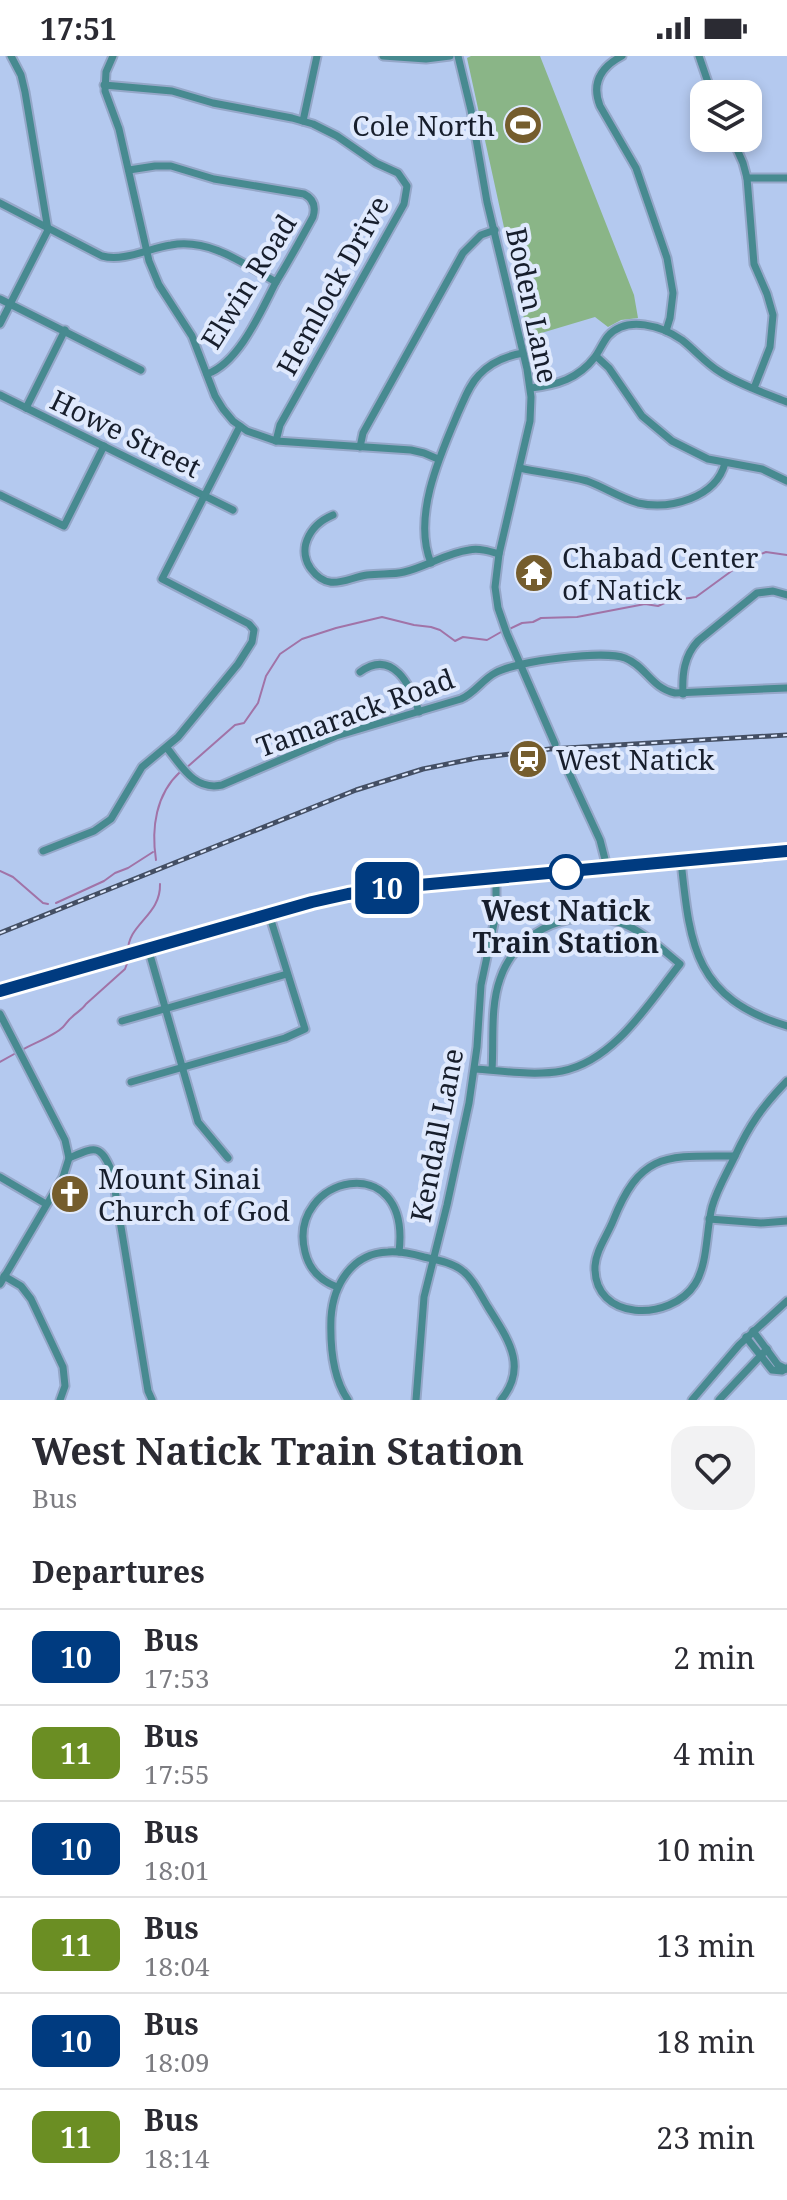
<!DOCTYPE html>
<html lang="en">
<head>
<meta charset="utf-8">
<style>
  :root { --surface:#fff; --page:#f2f2f3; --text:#2b2b33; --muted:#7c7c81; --line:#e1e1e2 }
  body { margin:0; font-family:"Noto Serif",serif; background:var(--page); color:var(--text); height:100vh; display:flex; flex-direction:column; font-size:30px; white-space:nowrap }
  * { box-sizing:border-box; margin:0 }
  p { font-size:26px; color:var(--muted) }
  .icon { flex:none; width:44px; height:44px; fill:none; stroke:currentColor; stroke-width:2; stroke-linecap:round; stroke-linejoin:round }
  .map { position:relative; height:1344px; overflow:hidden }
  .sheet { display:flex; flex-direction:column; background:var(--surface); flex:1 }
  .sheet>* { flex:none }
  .badge { padding:0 16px; border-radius:12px; font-size:28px; line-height:52px }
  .fabs { position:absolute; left:690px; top:24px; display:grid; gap:16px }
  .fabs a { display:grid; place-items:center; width:72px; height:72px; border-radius:16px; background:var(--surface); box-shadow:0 4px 12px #0003; font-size:40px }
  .map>.badge { position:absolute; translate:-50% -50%; box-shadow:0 0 0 4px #fff }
  h2 { padding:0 32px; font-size:30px; line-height:72px }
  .round { display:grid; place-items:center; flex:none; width:84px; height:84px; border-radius:24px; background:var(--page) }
  .head { display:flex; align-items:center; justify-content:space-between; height:136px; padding:0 32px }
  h1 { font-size:38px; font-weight:700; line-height:60px }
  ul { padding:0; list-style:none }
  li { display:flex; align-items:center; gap:24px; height:96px; padding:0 32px; border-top:2px solid var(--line) }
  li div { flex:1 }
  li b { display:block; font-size:30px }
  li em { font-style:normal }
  li .badge { min-width:88px; font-weight:700; text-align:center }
  .status { display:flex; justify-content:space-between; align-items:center; height:56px; padding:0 40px; background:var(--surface); direction:ltr }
  .status svg { height:22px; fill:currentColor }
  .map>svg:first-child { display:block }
  .green { fill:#8ab587 }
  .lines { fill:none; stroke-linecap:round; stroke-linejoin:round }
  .stream { stroke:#a173a7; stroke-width:2 }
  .minor-casing { stroke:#95a7c8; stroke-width:11 }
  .major-casing { stroke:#95a7c8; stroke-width:13 }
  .minor { stroke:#478a90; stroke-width:7 }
  .major { stroke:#194a4e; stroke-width:9 }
  .rail-casing { stroke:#444f64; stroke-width:5 }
  .rail { stroke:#dfe9fd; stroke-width:2; stroke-dasharray:6; stroke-linecap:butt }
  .line-casing { stroke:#fff; stroke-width:18 }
  .line { stroke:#003b80; stroke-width:12 }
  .stop-dot { fill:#fff; stroke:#003b80; stroke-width:4 }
  .labels { text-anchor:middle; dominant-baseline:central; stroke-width:8; stroke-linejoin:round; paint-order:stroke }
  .poi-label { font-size:28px; fill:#171e2c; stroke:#dfe9fd; text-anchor:start }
  .street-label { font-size:28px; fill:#171e2c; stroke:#dfe9fd }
  .stop-label { font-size:28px; font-weight:bold; fill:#171e2c; stroke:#dfe9fd }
</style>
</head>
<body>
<div class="status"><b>17:51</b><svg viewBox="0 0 49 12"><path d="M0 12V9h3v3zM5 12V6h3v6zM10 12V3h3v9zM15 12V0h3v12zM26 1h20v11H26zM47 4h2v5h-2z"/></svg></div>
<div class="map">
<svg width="787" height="1344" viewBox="0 0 787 1344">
  <rect width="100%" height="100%" fill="#b4c9ef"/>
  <polygon class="green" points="471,0 540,0 634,239 638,262 621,264 608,271 595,261 528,281 467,2"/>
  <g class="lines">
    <g class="stream">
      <polyline points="507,574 522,567 533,566 541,562 577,561 645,548 658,550 669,545 696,541 748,503 766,496 787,499"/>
      <polyline points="185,713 235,669 244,667 258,647 266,620 280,598 302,583 336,572 382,561 414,569 431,571 440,574 455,585 463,581 487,584 501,576"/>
      <path d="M156,804C151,772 156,738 180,716"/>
      <polyline points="0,815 13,821 43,847 48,848"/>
      <polyline points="56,847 104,825 115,817 128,812 153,796"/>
      <path d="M128,896C127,868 161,860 160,828"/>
      <path d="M22,994C34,987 54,980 63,971C66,968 68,964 72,961C77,956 82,954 86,948L125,913L129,902"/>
      <polyline points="0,1006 16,997"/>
    </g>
    <g class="minor-casing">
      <g id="minor">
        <polyline points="113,0 106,16 105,35 119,73 149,205 159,229 192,280 215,340 223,353 233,365 247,375 276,385 411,394 424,397 438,403"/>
        <polyline points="383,0 426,3 450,0"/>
        <polyline points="458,0 471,54 487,146 527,313 531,341 530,365 499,498 495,531 498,552 507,578 555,688"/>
        <path d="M622,0C601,11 591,27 600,50L636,112L667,202L673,237L670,262L666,275"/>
        <polyline points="699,0 712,38"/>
        <polyline points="104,29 172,35 213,47 292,62 313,68 337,80 376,107 398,117 407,130 404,148 280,369 276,385"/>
        <polyline points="303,65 317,0"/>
        <polyline points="732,82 743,107 747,122 754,208 767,238 773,259 770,291 754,332"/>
        <path d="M129,114L155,110H171L214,123L304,138C314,143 316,151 313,161C301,183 289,205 276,226C261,255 239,307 207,318"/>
        <polyline points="747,122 787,122"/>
        <path d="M0,147L102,200C124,206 149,192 171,189C210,182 244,208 276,226"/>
        <polyline points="0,243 141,314"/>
        <polyline points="0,268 48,174 25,36 21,19 11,0"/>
        <polyline points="596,300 609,312 642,360 672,385 708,403 762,413 787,425"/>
        <path d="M531,332C557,329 578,323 595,301C600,294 603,286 608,280C627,259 662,270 682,284C695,294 705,307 720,316C740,329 765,337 787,346"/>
        <polyline points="0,339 233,454"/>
        <polyline points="26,352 65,274"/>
        <polyline points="360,391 363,377 463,197 481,179 495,174"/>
        <path d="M520,412C542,417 565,419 587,425C604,431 620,442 638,447C670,454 716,442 725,407"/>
        <polyline points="0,439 64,470 104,390"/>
        <path d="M333,459C321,464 312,471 307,484C303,494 305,505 311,513C329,537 346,522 367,519C380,517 392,519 404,516C426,511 446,497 469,494C479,492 489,495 499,498"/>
        <path d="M431,507C412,461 440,399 458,357C464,344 469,329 479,319C491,306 506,300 523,297"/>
        <path d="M360,616C393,592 411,630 419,656"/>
        <path d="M683,638C682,618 684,600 698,585L757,537L773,535L787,539"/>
        <path d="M167,692C182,711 195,735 222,729L336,680L461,643C475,637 482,624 495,617C516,605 604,594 625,602C646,610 651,632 675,637L787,632"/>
        <polyline points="563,704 600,784 607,811"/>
        <polyline points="43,795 94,775 111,763 142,711 178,681 238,608 252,586 254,574 249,568 162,523 240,370"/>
        <path d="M681,805C690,889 694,942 787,970"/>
        <polyline points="148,892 198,1066 228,1102"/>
        <polyline points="0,958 65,1084 69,1102 63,1121 0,1228"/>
        <polyline points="122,965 287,918"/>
        <path d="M475,1013C503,1015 534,1020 562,1015C614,1005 649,947 680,908C663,894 646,878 626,869C577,848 517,872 500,923C490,951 494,985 492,1014"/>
        <polyline points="131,1026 285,982 305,973 269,858"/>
        <path d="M735,1100C727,1117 717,1133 712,1151C706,1174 708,1208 695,1228C671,1266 593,1266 595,1210C596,1194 607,1180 613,1165C641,1095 666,1100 735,1100Z"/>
        <path d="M735,1100C750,1068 762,1051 787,1025"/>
        <path d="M69,1102C95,1091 100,1087 112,1116L148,1335L152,1344"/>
        <polyline points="0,1121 46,1148"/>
        <polyline points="709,1163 761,1167 787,1165"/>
        <polyline points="4,1220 21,1230 31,1243 63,1311 65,1330 60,1344"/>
        <path d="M337,1231C321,1225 309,1213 305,1196C286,1120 412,1090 399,1196"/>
        <polyline points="753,1275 778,1309 786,1313"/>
        <polyline points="746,1281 772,1314 782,1315 787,1312"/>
        <path d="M348,1344C332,1321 330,1290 331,1262C333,1229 352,1197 388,1196C401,1195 413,1198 424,1201C438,1204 454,1207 464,1216C474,1224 481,1240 488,1251C507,1282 529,1310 501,1344"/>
        <polyline points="416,1344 424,1241 447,1149 469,1047 477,991 481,929 496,858 496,822"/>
        <polyline points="692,1344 739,1289 787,1245"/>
        <polyline points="719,1344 767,1293"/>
      </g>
    </g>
    <g class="major-casing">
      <polyline id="major" points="0,935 301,849 348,838 398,831 787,795"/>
    </g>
    <use href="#minor" class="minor"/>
    <use href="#major" class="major"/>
    <g class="rail-casing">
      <polyline id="rail" points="0,877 356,734 423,713 477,702 550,693 787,679"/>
    </g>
    <use href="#rail" class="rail"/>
  </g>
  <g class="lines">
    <g class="line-casing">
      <polyline id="line" points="0,935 312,846 348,838 398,831 787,795"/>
    </g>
    <use href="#line" class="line"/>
  </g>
  <defs>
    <g id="stadium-disc" transform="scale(2)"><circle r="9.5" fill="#755d2d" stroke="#dfe9fd"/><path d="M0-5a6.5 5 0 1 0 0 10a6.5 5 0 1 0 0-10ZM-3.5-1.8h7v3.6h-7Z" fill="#fff"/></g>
    <g id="temple-disc" transform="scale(2)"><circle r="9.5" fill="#755d2d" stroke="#dfe9fd"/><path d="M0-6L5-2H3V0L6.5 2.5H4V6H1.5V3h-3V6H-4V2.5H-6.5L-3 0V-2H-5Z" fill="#fff"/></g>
    <g id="station-disc" transform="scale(2)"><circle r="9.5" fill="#755d2d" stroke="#dfe9fd"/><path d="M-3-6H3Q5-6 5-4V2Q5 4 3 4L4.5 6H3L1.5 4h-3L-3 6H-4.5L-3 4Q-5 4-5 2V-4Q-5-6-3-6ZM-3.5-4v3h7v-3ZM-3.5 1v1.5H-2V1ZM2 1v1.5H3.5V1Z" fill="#fff"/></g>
    <g id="church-disc" transform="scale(2)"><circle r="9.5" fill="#755d2d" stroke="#dfe9fd"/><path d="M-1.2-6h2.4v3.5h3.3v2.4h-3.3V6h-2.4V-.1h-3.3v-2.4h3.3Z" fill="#fff"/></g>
  </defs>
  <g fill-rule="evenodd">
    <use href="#stadium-disc" x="523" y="69"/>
    <use href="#temple-disc" x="534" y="517"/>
    <use href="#station-disc" x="528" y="703"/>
    <use href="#church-disc" x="70" y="1138"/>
  </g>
  <circle class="stop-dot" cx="566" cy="816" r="16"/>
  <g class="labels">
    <g class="poi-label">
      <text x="495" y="69" text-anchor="end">Cole North</text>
      <text x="562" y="501">Chabad Center<tspan x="562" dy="32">of Natick</tspan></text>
      <text x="556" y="703">West Natick</text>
      <text x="98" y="1122">Mount Sinai<tspan x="98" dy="32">Church of God</tspan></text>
    </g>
    <g class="street-label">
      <text transform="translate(248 225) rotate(-58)">Elwin Road</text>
      <text transform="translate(332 229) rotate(-61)">Hemlock Drive</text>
      <text transform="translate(533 249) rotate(78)">Boden Lane</text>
      <text transform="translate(126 377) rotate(26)">Howe Street</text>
      <text transform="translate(355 656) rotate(-20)">Tamarack Road</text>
      <text transform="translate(436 1079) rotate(-79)">Kendall Lane</text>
    </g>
    <g class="stop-label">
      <text x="566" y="854">West Natick<tspan x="566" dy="32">Train Station</tspan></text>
    </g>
  </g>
</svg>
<div class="fabs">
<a><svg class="icon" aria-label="layers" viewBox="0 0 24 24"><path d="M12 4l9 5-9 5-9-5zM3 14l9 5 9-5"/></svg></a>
</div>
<b class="badge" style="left:387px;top:832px;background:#003b80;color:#fff">10</b>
</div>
<section class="sheet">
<div class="head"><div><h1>West Natick Train Station</h1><p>Bus</p></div><a class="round"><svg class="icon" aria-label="heart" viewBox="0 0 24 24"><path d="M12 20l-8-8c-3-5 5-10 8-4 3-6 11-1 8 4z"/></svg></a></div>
<h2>Departures</h2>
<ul>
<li><span class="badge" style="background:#003b80;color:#fff">10</span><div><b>Bus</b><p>17:53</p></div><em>2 min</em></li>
<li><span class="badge" style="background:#6b8e23;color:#fff">11</span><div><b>Bus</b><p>17:55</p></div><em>4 min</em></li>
<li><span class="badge" style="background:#003b80;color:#fff">10</span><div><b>Bus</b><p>18:01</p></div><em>10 min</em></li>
<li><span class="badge" style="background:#6b8e23;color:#fff">11</span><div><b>Bus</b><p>18:04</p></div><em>13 min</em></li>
<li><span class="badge" style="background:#003b80;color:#fff">10</span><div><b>Bus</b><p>18:09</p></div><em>18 min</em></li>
<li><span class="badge" style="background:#6b8e23;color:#fff">11</span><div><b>Bus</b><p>18:14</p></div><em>23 min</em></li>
</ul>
</section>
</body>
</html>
